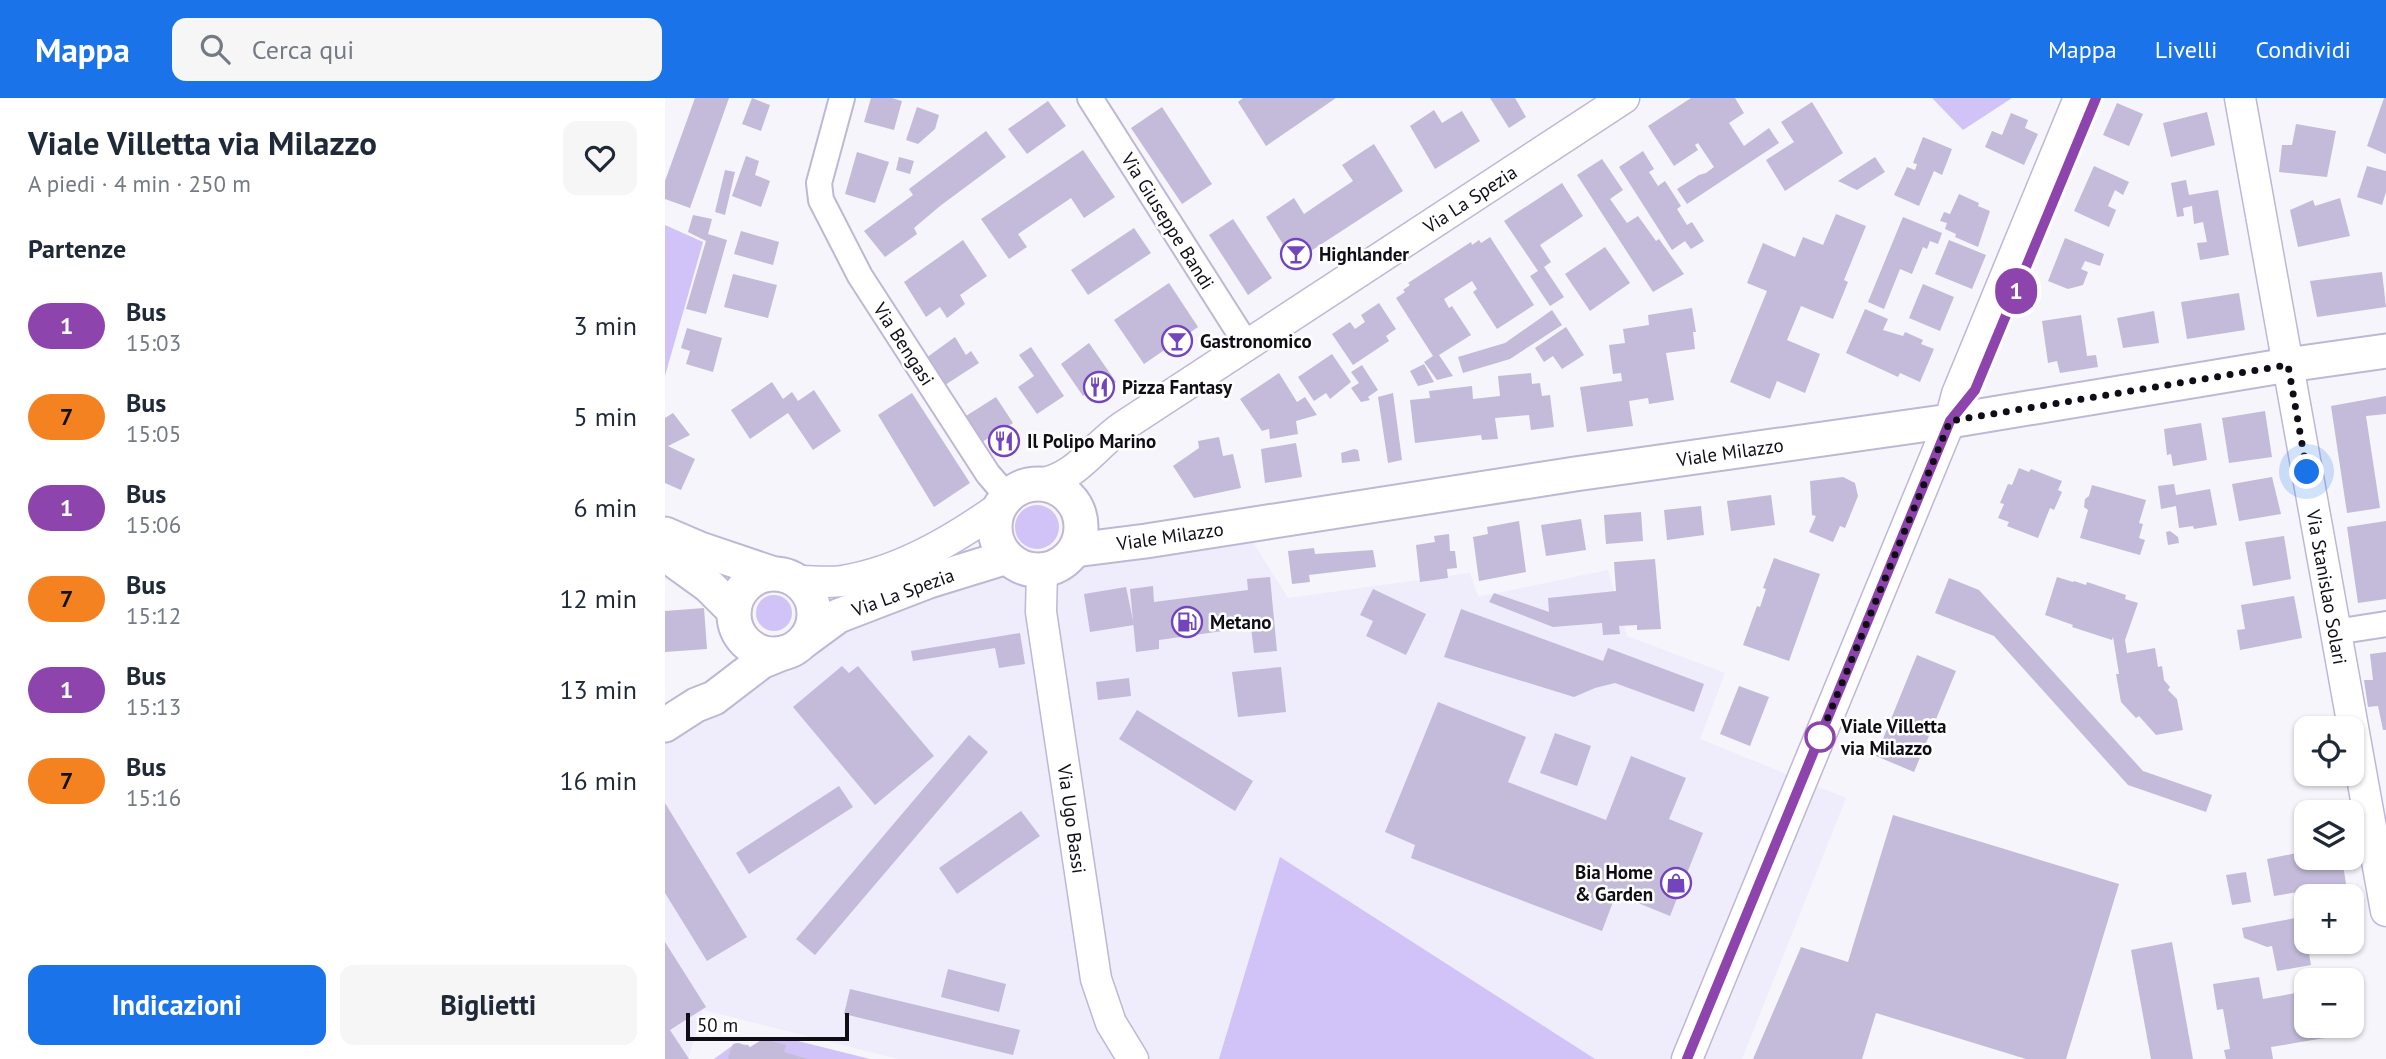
<!DOCTYPE html>
<html lang="it">
<head>
<meta charset="utf-8">
<style>
  :root { --surface:#fff; --page:#f6f6f7; --text:#1f2937; --muted:#747a83; --accent:#1a73e8 }
  body { margin:0; font-family:"PT Sans",sans-serif; background:var(--page); color:var(--text); height:100vh; display:flex; flex-direction:column; font-size:26px; white-space:nowrap }
  * { box-sizing:border-box; margin:0 }
  p { font-size:23px; color:var(--muted) }
  .icon { flex:none; width:38px; height:38px; fill:none; stroke:currentColor; stroke-width:2; stroke-linecap:round; stroke-linejoin:round }
  .map { position:relative; flex:1; overflow:hidden }
  .drawer { display:flex; flex-direction:column; background:var(--surface); width:665px }
  .drawer>* { flex:none }
  .badge { padding:0 14px; border-radius:23px; font-size:24px; line-height:46px }
  .tools { position:absolute; left:1629px; top:618px; display:grid; gap:14px }
  .tools a { display:grid; place-items:center; width:70px; height:70px; border-radius:14px; background:var(--surface); box-shadow:0 2px 5px #0004; font-size:35px }
  .scale { position:absolute; left:21px; bottom:18px; width:163px; box-sizing:border-box; padding-left:7px; border:4px solid #100d17; border-top:0; font-size:19px; line-height:24px; white-space:nowrap; color:#100d17; -webkit-text-stroke:5px #fff; paint-order:stroke }
  .you { position:absolute; width:35px; height:35px; margin:-18px; border:5px solid #fff; border-radius:50%; background:#1a73e8; box-shadow:0 0 0 10px #1a73e833 }
  .map>.badge { position:absolute; translate:-50% -50%; box-shadow:0 0 0 4px #fff }
  h2 { padding:0 28px; font-size:26px; line-height:63px }
  .round { display:grid; place-items:center; flex:none; width:74px; height:74px; border-radius:14px; background:var(--page) }
  .summary { display:flex; align-items:center; justify-content:space-between; height:119px; padding:0 28px }
  h1 { font-size:33px; font-weight:600; line-height:52px }
  .cta { display:flex; gap:14px; margin-top:auto; padding:14px 28px }
  .cta a { flex:1; height:80px; border-radius:14px; background:var(--accent); color:#fff; font-size:28px; font-weight:600; line-height:80px; text-align:center }
  .cta a+a { background:var(--page); color:var(--text) }
  ul { padding:0; list-style:none }
  li { display:flex; align-items:center; gap:21px; height:91px; padding:0 28px }
  li div { flex:1 }
  li b { display:block; font-size:26px }
  li em { font-style:normal }
  li .badge { min-width:77px; font-weight:700; text-align:center }
  header { display:flex; align-items:center; gap:42px; box-sizing:border-box; height:98px; padding:0 35px; background:var(--accent); color:#fff }
  header strong { font-size:33px }
  nav { display:flex; gap:38px; margin-inline-start:auto; font-size:24px }
  .search { width:490px; height:63px; background:var(--page); display:flex; align-items:center; gap:18px; box-sizing:border-box; padding:0 24px; border-radius:14px; color:var(--muted); font-size:26px }
  main { display:flex; flex:1; min-height:0 }
  .map>svg:first-child { display:block }
  .built { fill:#efecfb }
  .green { fill:#d1c3f7 }
  .building { fill:#c3bbd9 }
  .lines { fill:none; stroke-linecap:round; stroke-linejoin:round }
  .minor-casing { stroke:#bfb7d5; stroke-width:28 }
  .tertiary-casing { stroke:#bfb7d5; stroke-width:33 }
  .secondary-casing { stroke:#bfb7d5; stroke-width:37 }
  .minor { stroke:#fff; stroke-width:24 }
  .tertiary { stroke:#fff; stroke-width:30 }
  .secondary { stroke:#fff; stroke-width:33 }
  .line-casing { stroke:#fff; stroke-width:16 }
  .line { stroke:#8e44ad; stroke-width:10 }
  .walk { stroke:#100d17; stroke-width:7; stroke-dasharray:0 12.6 }
  .stop-dot { fill:#fff; stroke:#8e44ad; stroke-width:3.5 }
  .labels { text-anchor:middle; dominant-baseline:central; stroke-width:5; stroke-linejoin:round; paint-order:stroke }
  .street-label { font-size:19px; fill:#100d17; stroke:#fff }
  .poi-label { font-size:19px; font-weight:bold; fill:#100d17; stroke:#fff; text-anchor:start }
  .stop-label { font-size:19px; font-weight:bold; fill:#100d17; stroke:#fff; text-anchor:start }
</style>
</head>
<body>
<header>
<strong>Mappa</strong>
<div class="search"><svg class="icon" aria-label="search" viewBox="0 0 24 24"><circle cx="10" cy="10" r="6"/><path d="M15 15l6 6"/></svg>Cerca qui</div>
<nav><a>Mappa</a><a>Livelli</a><a>Condividi</a></nav>
</header>
<main>
<section class="drawer">
<div class="summary"><div><h1>Viale Villetta via Milazzo</h1><p>A piedi · 4 min · 250 m</p></div><a class="round"><svg class="icon" aria-label="heart" viewBox="0 0 24 24"><path d="M12 20l-8-8c-3-5 5-10 8-4 3-6 11-1 8 4z"/></svg></a></div>
<h2>Partenze</h2>
<ul>
<li><span class="badge" style="background:#8e44ad;color:#fff">1</span><div><b>Bus</b><p>15:03</p></div><em>3 min</em></li>
<li><span class="badge" style="background:#f58220;color:#111">7</span><div><b>Bus</b><p>15:05</p></div><em>5 min</em></li>
<li><span class="badge" style="background:#8e44ad;color:#fff">1</span><div><b>Bus</b><p>15:06</p></div><em>6 min</em></li>
<li><span class="badge" style="background:#f58220;color:#111">7</span><div><b>Bus</b><p>15:12</p></div><em>12 min</em></li>
<li><span class="badge" style="background:#8e44ad;color:#fff">1</span><div><b>Bus</b><p>15:13</p></div><em>13 min</em></li>
<li><span class="badge" style="background:#f58220;color:#111">7</span><div><b>Bus</b><p>15:16</p></div><em>16 min</em></li>
</ul>
<div class="cta"><a>Indicazioni</a><a>Biglietti</a></div>
</section>
<div class="map">
<svg width="1721" height="961" viewBox="0 0 1721 961">
  <rect width="100%" height="100%" fill="#f6f5fb"/>
  <polygon class="built" points="584,438 623,500 805,475 813,499 943,472 962,538 1060,575 1035,641 1181,700 1077,961 233,961 38,912 23,961 0,961 0,610 88,551 250,471"/>
  <g class="green">
    <polygon points="1267,0 1347,0 1298,32"/>
    <polygon points="0,127 38,144 0,278"/>
    <circle cx="372" cy="429" r="22"/>
    <circle cx="109" cy="515" r="18"/>
    <polygon points="615,759 930,961 554,961"/>
    <polygon points="117,939 205,961 49,961 71,945 83,947 85,949 95,943"/>
  </g>
  <g class="building">
    <polygon points="30,0 64,0 25,110 0,101 0,83"/>
    <polygon points="87,0 105,7 96,33 77,26"/>
    <polygon points="206,0 227,0 237,3 229,32 199,24"/>
    <polygon points="578,0 671,0 601,48 573,4"/>
    <polygon points="825,0 850,0 861,19 844,30"/>
    <polygon points="1026,0 1070,0 1079,15 1064,25 1079,48 1104,30 1114,45 1022,106 1012,91 1034,77 1041,75 1049,69 1033,45 1030,47 1033,52 1009,68 983,28"/>
    <polygon points="1719,0 1721,0 1721,56 1702,48"/>
    <polygon points="383,3 401,28 362,56 343,31"/>
    <polygon points="1147,4 1178,55 1120,93 1101,62 1129,44 1116,24"/>
    <polygon points="1452,5 1478,16 1464,48 1438,37"/>
    <polygon points="252,9 274,17 270,31 253,46 241,42"/>
    <polygon points="497,9 547,86 517,106 466,30"/>
    <polygon points="769,12 777,25 797,13 815,43 770,71 745,28"/>
    <polygon points="1542,14 1550,47 1506,59 1498,25"/>
    <polygon points="1346,15 1363,22 1360,30 1373,36 1359,67 1320,49 1327,33 1337,37"/>
    <polygon points="1631,26 1671,33 1662,79 1614,74 1617,47 1627,47"/>
    <polygon points="321,33 341,59 275,108 249,130 252,136 220,159 199,133 248,97 244,91"/>
    <polygon points="1258,39 1287,51 1277,77 1269,73 1254,108 1229,97 1242,69 1250,72 1252,66 1248,65"/>
    <polygon points="709,46 738,93 629,164 601,119 629,100 639,116 661,101 688,83 677,67"/>
    <polygon points="418,52 450,99 419,120 406,100 353,136 362,149 344,161 316,121"/>
    <polygon points="978,53 989,71 984,74 993,88 1000,83 1016,108 1012,111 1022,127 1027,124 1039,143 1026,151 1020,143 1007,152 954,69"/>
    <polygon points="192,54 224,64 210,105 180,96"/>
    <polygon points="81,58 94,63 90,77 105,83 96,109 67,98"/>
    <polygon points="234,59 249,63 245,76 231,72"/>
    <polygon points="1210,59 1220,74 1192,92 1173,83"/>
    <polygon points="937,61 958,92 945,101 962,125 973,118 991,143 994,141 1019,176 988,194 912,77"/>
    <polygon points="1429,68 1464,84 1458,97 1450,92 1443,108 1451,112 1444,129 1409,113"/>
    <polygon points="1702,68 1721,73 1721,94 1717,107 1692,99"/>
    <polygon points="60,72 70,74 60,117 50,114"/>
    <polygon points="1521,82 1524,97 1553,92 1564,157 1535,162 1532,145 1542,144 1538,124 1529,126 1527,108 1518,110 1519,118 1512,119 1506,85"/>
    <polygon points="897,85 918,118 875,147 886,164 879,169 899,199 885,208 865,178 873,173 839,123"/>
    <polygon points="1294,96 1314,105 1313,108 1325,113 1313,149 1290,139 1291,136 1280,131 1282,125 1275,123 1279,114 1285,116"/>
    <polygon points="1675,100 1685,138 1633,149 1625,112 1648,102 1650,108"/>
    <polygon points="1171,116 1201,128 1179,182 1183,184 1168,221 1136,208 1122,242 1155,256 1140,295 1112,283 1105,301 1065,284 1102,193 1082,185 1098,145 1130,159 1138,139 1158,147"/>
    <polygon points="28,117 47,121 43,136 62,142 41,216 21,211 41,143 23,134"/>
    <polygon points="1238,119 1277,135 1273,146 1265,143 1262,151 1258,149 1247,176 1235,171 1219,211 1203,204"/>
    <polygon points="568,121 607,180 583,197 544,137"/>
    <polygon points="469,130 486,155 423,197 406,172"/>
    <polygon points="76,133 114,144 108,167 69,156"/>
    <polygon points="825,139 869,207 832,231 808,194 812,191 807,183 779,201 784,210 787,208 806,237 774,257 788,278 772,282 759,264 768,258 731,200 740,194 738,192 745,187 743,185 806,144 807,147 814,142 816,145"/>
    <polygon points="1400,140 1439,156 1435,168 1420,163 1416,171 1423,174 1418,187 1403,191 1383,183"/>
    <polygon points="298,142 322,178 295,197 300,206 282,220 275,209 261,219 239,184"/>
    <polygon points="1284,142 1321,157 1307,191 1270,176"/>
    <polygon points="940,149 965,185 925,213 900,176"/>
    <polygon points="1717,174 1721,209 1652,219 1645,183"/>
    <polygon points="68,176 112,187 103,220 59,209"/>
    <polygon points="504,185 533,229 479,266 449,222"/>
    <polygon points="1258,186 1289,199 1275,233 1244,220"/>
    <polygon points="1574,195 1580,232 1522,241 1516,204"/>
    <polygon points="714,205 731,231 721,238 724,243 688,267 667,236 685,224 690,231 700,224 696,217"/>
    <polygon points="1027,210 1031,234 1028,234 1030,251 1001,255 1009,302 984,306 983,300 964,303 968,328 922,334 915,289 957,283 956,275 948,276 944,247 960,245 958,231 984,227 983,217"/>
    <polygon points="1200,211 1223,221 1218,232 1238,238 1240,234 1258,242 1256,246 1269,251 1255,284 1235,275 1233,279 1181,255"/>
    <polygon points="887,212 897,227 845,261 798,275 793,259 840,245"/>
    <polygon points="1489,213 1494,245 1458,250 1452,220"/>
    <polygon points="1416,217 1422,258 1431,257 1433,269 1395,275 1392,263 1383,265 1377,223"/>
    <polygon points="901,229 919,257 897,271 888,258 879,264 870,250"/>
    <polygon points="22,230 57,240 48,274 21,266 25,253 16,250"/>
    <polygon points="290,239 301,257 306,253 314,265 280,287 261,260"/>
    <polygon points="424,245 451,284 433,297 428,290 418,298 396,266"/>
    <polygon points="366,249 399,298 372,316 353,289 369,278 354,257"/>
    <polygon points="667,256 686,284 665,301 661,295 649,303 633,279"/>
    <polygon points="759,266 769,284 753,288 745,273"/>
    <polygon points="697,267 713,292 703,299 705,302 696,304 686,290 694,285 686,274"/>
    <polygon points="614,275 632,304 640,299 652,317 631,323 633,336 605,341 604,331 597,333 575,301"/>
    <polygon points="866,275 867,286 875,285 877,298 885,297 889,329 866,332 864,317 830,320 833,341 817,342 816,337 750,345 745,302 765,300 764,293 807,288 808,301 835,298 833,278"/>
    <polygon points="107,284 118,301 127,294 133,303 149,292 176,333 148,352 123,315 85,341 66,312"/>
    <polygon points="247,295 305,385 269,409 213,317"/>
    <polygon points="728,295 737,362 723,365 713,299"/>
    <polygon points="1721,298 1721,316 1701,318 1715,410 1682,415 1666,308"/>
    <polygon points="331,299 348,325 317,344 301,318"/>
    <polygon points="1600,313 1607,359 1564,365 1557,320"/>
    <polygon points="8,315 25,337 3,348 30,361 16,392 0,385 0,320"/>
    <polygon points="1536,325 1542,362 1508,368 1506,356 1502,357 1499,331"/>
    <polygon points="554,339 558,358 568,356 576,390 529,400 508,368 534,350 533,343"/>
    <polygon points="631,345 637,379 600,385 596,351"/>
    <polygon points="689,351 693,352 695,363 677,365 676,355"/>
    <polygon points="1354,370 1364,374 1366,371 1397,383 1393,392 1397,394 1389,412 1385,410 1373,440 1342,428 1344,424 1333,420 1339,406 1335,405 1343,386 1347,387"/>
    <polygon points="1178,379 1190,385 1193,398 1180,430 1175,428 1168,444 1144,434 1151,418 1147,417 1145,383"/>
    <polygon points="1607,379 1616,416 1574,423 1567,386"/>
    <polygon points="1509,386 1511,397 1545,391 1552,427 1529,431 1528,428 1514,430 1511,408 1496,411 1493,388"/>
    <polygon points="1427,387 1481,402 1474,425 1478,426 1474,440 1480,442 1475,457 1415,440 1423,412 1419,409 1420,401 1424,398"/>
    <polygon points="1106,397 1110,427 1066,433 1062,403"/>
    <polygon points="1036,408 1039,437 1002,442 999,412"/>
    <polygon points="976,414 978,443 941,446 939,417"/>
    <polygon points="916,421 921,452 881,458 876,427"/>
    <polygon points="854,423 861,474 814,483 808,439 823,436 822,429"/>
    <polygon points="1721,423 1721,501 1693,505 1682,429"/>
    <polygon points="1505,433 1513,439 1514,445 1503,447 1501,434"/>
    <polygon points="784,436 785,453 790,453 792,470 782,471 783,480 755,484 751,447 770,444 769,438"/>
    <polygon points="1619,438 1626,481 1588,488 1580,444"/>
    <polygon points="649,450 650,456 708,452 711,469 644,477 645,484 627,486 623,453"/>
    <polygon points="1109,460 1155,476 1124,563 1078,547 1092,508 1095,509 1101,491 1098,490"/>
    <polygon points="990,461 996,531 972,532 972,527 954,528 955,536 938,537 937,525 888,529 824,504 829,495 884,514 883,500 951,493 949,464"/>
    <polygon points="605,479 612,553 589,555 586,529 494,542 494,551 471,554 465,491 488,488 489,504 583,492 582,481"/>
    <polygon points="1392,479 1408,484 1409,483 1421,487 1422,484 1461,497 1460,501 1473,505 1460,542 1462,555 1490,550 1493,569 1497,568 1499,582 1505,589 1503,592 1512,601 1518,632 1491,637 1474,618 1471,620 1456,604 1451,576 1454,576 1448,539 1447,542 1407,529 1408,527 1380,517"/>
    <polygon points="1284,480 1314,492 1478,673 1547,697 1541,714 1463,687 1329,538 1270,515"/>
    <polygon points="461,489 469,527 425,534 419,496"/>
    <polygon points="708,491 761,516 741,557 701,538 708,523 695,517"/>
    <polygon points="1629,498 1637,540 1575,552 1572,532 1580,531 1576,507"/>
    <polygon points="39,510 42,551 0,554 0,513"/>
    <polygon points="796,511 938,563 943,550 1039,586 1029,614 950,585 930,590 909,599 779,559"/>
    <polygon points="355,535 360,566 334,570 330,550 248,563 246,553"/>
    <polygon points="1721,554 1721,632 1718,632 1713,608 1703,609 1699,582 1708,582 1705,556"/>
    <polygon points="1252,557 1291,573 1249,674 1211,658"/>
    <polygon points="177,568 184,575 193,568 269,658 210,707 128,609"/>
    <polygon points="616,569 621,614 573,619 567,574"/>
    <polygon points="464,580 466,598 433,602 431,584"/>
    <polygon points="1074,588 1104,599 1085,648 1055,636"/>
    <polygon points="773,604 861,639 843,684 941,722 966,658 1021,680 1004,721 1038,735 1005,818 951,796 937,833 746,760 750,747 720,734"/>
    <polygon points="472,612 588,683 570,713 454,641"/>
    <polygon points="890,635 926,648 912,688 875,675"/>
    <polygon points="304,637 323,654 150,857 131,841"/>
    <polygon points="174,688 188,709 84,776 71,755"/>
    <polygon points="0,705 82,839 42,863 0,795"/>
    <polygon points="356,713 375,738 292,796 274,770"/>
    <polygon points="1228,717 1454,786 1401,961 1361,961 1211,915 1197,961 1088,961 1136,849 1183,864"/>
    <polygon points="1642,753 1642,760 1677,760 1681,786 1609,798 1602,761"/>
    <polygon points="1581,774 1586,804 1567,807 1561,777"/>
    <polygon points="1641,818 1642,844 1646,867 1612,873 1607,848 1602,849 1579,840 1577,830"/>
    <polygon points="1687,822 1693,847 1656,853 1655,844 1687,844"/>
    <polygon points="0,844 41,909 5,932 24,961 0,961"/>
    <polygon points="1507,844 1528,961 1486,961 1466,852"/>
    <polygon points="283,871 341,886 334,914 276,899"/>
    <polygon points="1594,879 1598,901 1642,893 1642,928 1681,928 1683,936 1606,949 1608,961 1561,961 1559,952 1565,951 1558,911 1552,912 1548,886"/>
    <polygon points="185,891 355,932 348,957 179,916"/>
    <polygon points="102,942 121,947 119,954 142,961 64,961 63,959 68,946 74,945 80,948 83,947 84,950 95,943"/>
  </g>
  <g class="lines">
    <g class="minor-casing">
      <g id="minor">
        <polyline points="177,0 154,85 156,102 195,178 323,376 342,398"/>
        <polyline points="425,0 582,247"/>
        <polyline points="1670,534 1721,526"/>
      </g>
    </g>
    <g class="tertiary-casing">
      <g id="tertiary">
        <polyline points="1575,0 1721,813"/>
        <path d="M373,386C411,381 428,349 457,329L959,0"/>
        <polyline points="377,472 376,514 431,881 446,925 468,961"/>
        <path d="M134,483C148,483 163,485 177,483C235,474 288,442 335,409"/>
        <polyline points="1022,961 1285,323 1292,296 1414,0"/>
      </g>
    </g>
    <g class="secondary-casing">
      <g id="secondary">
        <circle cx="373" cy="429" r="43"/>
        <polyline points="0,436 35,451 106,475"/>
        <polyline points="410,452 481,443 910,376 1285,323 1623,267 1721,253"/>
        <polyline points="0,456 44,488 69,513"/>
        <circle cx="109" cy="516" r="40"/>
        <polyline points="139,543 173,518 264,483 342,459"/>
        <polyline points="0,627 31,607 49,600 96,564 118,555"/>
      </g>
    </g>
    <use href="#minor" class="minor"/>
    <use href="#tertiary" class="tertiary"/>
    <use href="#secondary" class="secondary"/>
  </g>
  <g class="lines">
    <g class="line-casing">
      <polyline id="line" points="1022,961 1285,323 1310,292 1431,0"/>
    </g>
    <use href="#line" class="line"/>
    <polyline class="walk" points="1155,639 1154,641 1285,323 1623,267 1642,374"/>
  </g>
  <defs>
    <g id="bar-ring" transform="scale(1.575)"><circle r="9.5" fill="#fff" stroke="#7345bd" stroke-width="1.5"/><path d="M-6-5H6L.8 .8V4.5H3.5V6h-7V4.5H-.8V.8Z" fill="#7345bd"/></g>
    <g id="restaurant-ring" transform="scale(1.575)"><circle r="9.5" fill="#fff" stroke="#7345bd" stroke-width="1.5"/><path d="M-5-6h1v4h1v-4h1v4h1v-4h1v5L-1.5 .5V6h-2V.5L-5-1ZM5-6V6H3V1.5H1.5Q1.5-4 5-6Z" fill="#7345bd"/></g>
    <g id="fuel-ring" transform="scale(1.575)"><circle r="9.5" fill="#fff" stroke="#7345bd" stroke-width="1.5"/><path d="M-5.5-6h7V0h2V4h1.3V-2.5L3-4.5l.8-.8L6-3V5H2.5V1h-1V6h-7ZM-4.2-4.7v3.2H.2V-4.7Z" fill="#7345bd"/></g>
    <g id="shop-ring" transform="scale(1.575)"><circle r="9.5" fill="#fff" stroke="#7345bd" stroke-width="1.5"/><path d="M-5-2.5h2.3a2.7 3.5 0 0 1 5.4 0H5L5.5 6h-11ZM-1.5-2.5h3a1.5 2.3 0 0 0-3 0Z" fill="#7345bd"/></g>
  </defs>
  <g fill-rule="evenodd">
    <use href="#bar-ring" x="631" y="156"/>
    <use href="#bar-ring" x="512" y="243"/>
    <use href="#restaurant-ring" x="434" y="289"/>
    <use href="#restaurant-ring" x="339" y="343"/>
    <use href="#fuel-ring" x="522" y="524"/>
    <use href="#shop-ring" x="1011" y="785"/>
  </g>
  <circle class="stop-dot" cx="1155" cy="639" r="14"/>
  <g class="labels">
    <g class="street-label">
      <text transform="translate(805 101) rotate(-33)">Via La Spezia</text>
      <text transform="translate(503 123) rotate(58)">Via Giuseppe Bandi</text>
      <text transform="translate(239 246) rotate(57)">Via Bengasi</text>
      <text transform="translate(1065 354) rotate(-8)">Viale Milazzo</text>
      <text transform="translate(505 438) rotate(-8)">Viale Milazzo</text>
      <text transform="translate(1662 489) rotate(80)">Via Stanislao Solari</text>
      <text transform="translate(238 494) rotate(-20)">Via La Spezia</text>
      <text transform="translate(407 721) rotate(82)">Via Ugo Bassi</text>
    </g>
    <g class="poi-label">
      <text x="654" y="156">Highlander</text>
      <text x="535" y="243">Gastronomico</text>
      <text x="457" y="289">Pizza Fantasy</text>
      <text x="362" y="343">Il Polipo Marino</text>
      <text x="545" y="524">Metano</text>
      <text x="988" y="774" text-anchor="end">Bia Home<tspan x="988" dy="22">&amp; Garden</tspan></text>
    </g>
    <g class="stop-label">
      <text x="1176" y="628">Viale Villetta<tspan x="1176" dy="22">via Milazzo</tspan></text>
    </g>
  </g>
</svg>
<div class="tools">
<a><svg class="icon" aria-label="locate" viewBox="0 0 24 24"><circle cx="12" cy="12" r="6"/><path d="M12 2v4M12 18v4M2 12h4M18 12h4"/></svg></a>
<a><svg class="icon" aria-label="layers" viewBox="0 0 24 24"><path d="M12 4l9 5-9 5-9-5zM3 14l9 5 9-5"/></svg></a>
<a>+</a>
<a>−</a>
</div>
<div class="scale">50 m</div>
<div class="you" style="left:1642px;top:374px"></div>
<b class="badge" style="left:1351px;top:193px;background:#8e44ad;color:#fff">1</b>
</div>
</main>
</body>
</html>
